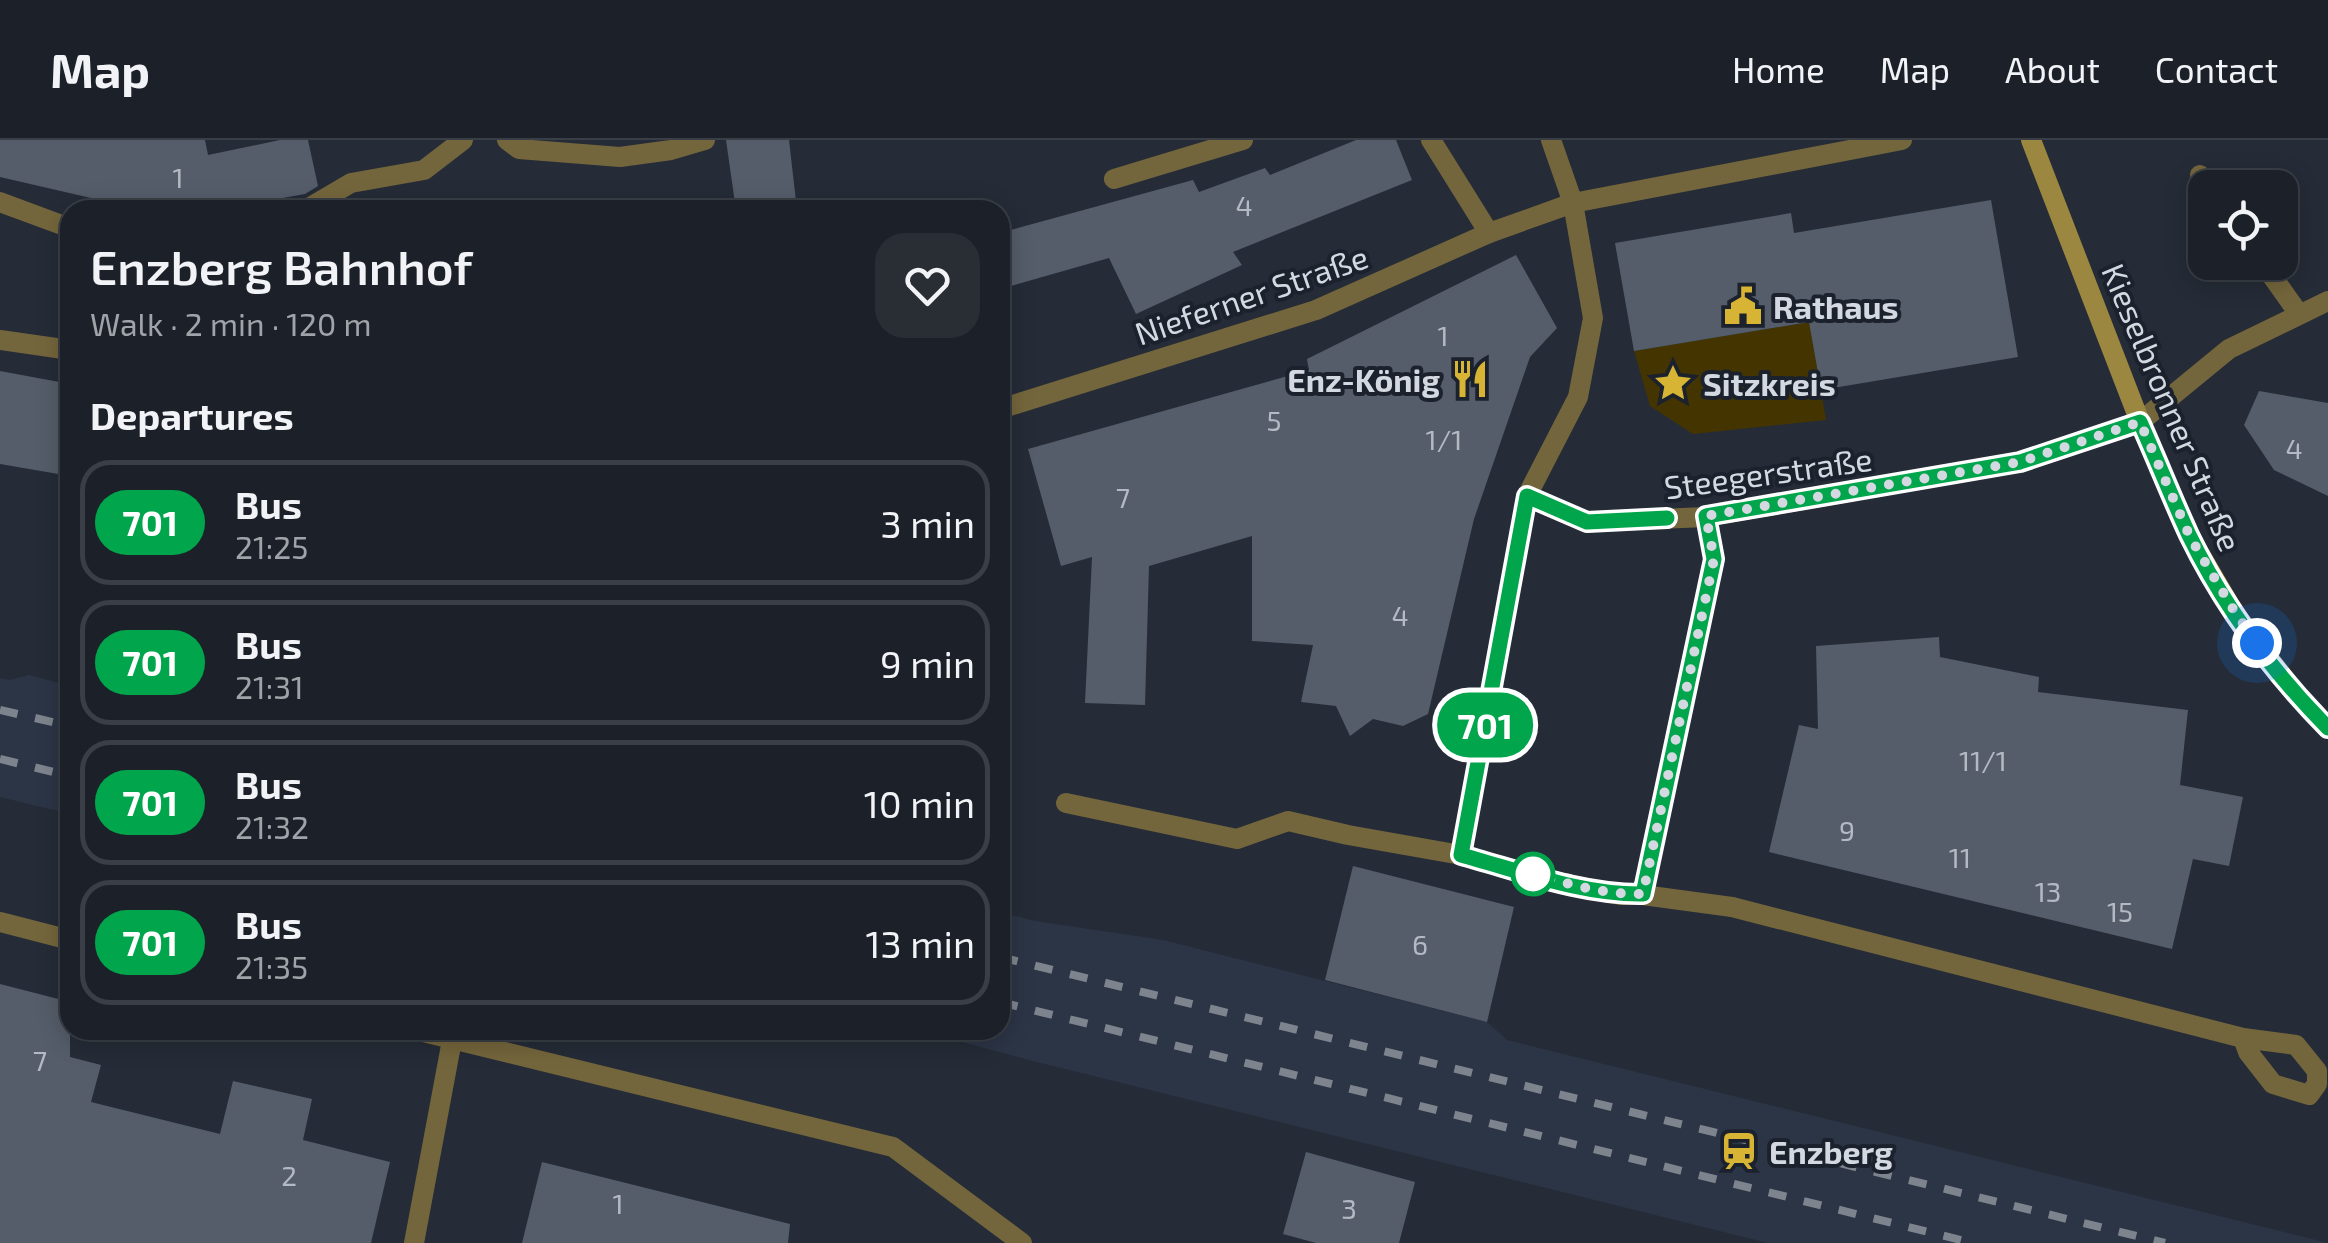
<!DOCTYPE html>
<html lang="en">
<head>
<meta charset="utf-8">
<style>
  :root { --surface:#1c2129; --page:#292e35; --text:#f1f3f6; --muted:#a0a3a8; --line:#3a3e46 }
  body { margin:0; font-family:"Exo 2",sans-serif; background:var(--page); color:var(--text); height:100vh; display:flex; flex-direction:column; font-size:38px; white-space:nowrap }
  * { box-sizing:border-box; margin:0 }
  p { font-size:32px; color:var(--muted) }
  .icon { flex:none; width:55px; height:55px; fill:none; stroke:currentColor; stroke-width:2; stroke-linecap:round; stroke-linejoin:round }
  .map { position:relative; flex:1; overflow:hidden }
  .drawer { position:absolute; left:60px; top:60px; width:950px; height:840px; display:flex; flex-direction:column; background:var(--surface); border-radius:30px; box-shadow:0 5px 25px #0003,0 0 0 2px var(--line) }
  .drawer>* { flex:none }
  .badge { padding:0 20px; border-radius:32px; font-size:35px; line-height:65px }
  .controls { position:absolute; left:2188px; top:30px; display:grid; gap:20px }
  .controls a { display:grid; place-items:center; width:110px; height:110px; border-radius:20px; background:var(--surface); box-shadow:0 5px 25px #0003,0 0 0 2px var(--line); font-size:50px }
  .you { position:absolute; width:50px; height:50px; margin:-25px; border:8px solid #fff; border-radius:50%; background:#1a73e8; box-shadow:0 0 0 15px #1a73e833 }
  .map>.badge { position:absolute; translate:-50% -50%; box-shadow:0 0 0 5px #fff }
  h2 { padding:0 30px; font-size:38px; line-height:90px }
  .round { display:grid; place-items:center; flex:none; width:105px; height:105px; border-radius:30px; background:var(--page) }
  .headline { display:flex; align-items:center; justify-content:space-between; height:170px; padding:0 30px }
  h1 { font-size:48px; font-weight:600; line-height:75px }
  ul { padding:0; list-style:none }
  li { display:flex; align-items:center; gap:30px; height:125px; margin:0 20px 15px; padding:0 10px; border:5px solid var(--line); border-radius:30px }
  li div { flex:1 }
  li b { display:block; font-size:38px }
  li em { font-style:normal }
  li .badge { min-width:110px; font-weight:700; text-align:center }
  header { display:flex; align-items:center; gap:60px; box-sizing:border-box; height:140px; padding:0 50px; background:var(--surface); border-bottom:2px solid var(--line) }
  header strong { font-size:48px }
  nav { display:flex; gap:55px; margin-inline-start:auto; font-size:35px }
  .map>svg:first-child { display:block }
  .built { fill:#2c3546 }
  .green { fill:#443500 }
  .building { fill:#555d6a }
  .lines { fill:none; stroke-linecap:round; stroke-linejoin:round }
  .service { stroke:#74663c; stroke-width:20 }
  .pedestrian { stroke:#74663c; stroke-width:20 }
  .minor { stroke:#74663c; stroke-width:20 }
  .secondary { stroke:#9c8740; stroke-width:20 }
  .rail { stroke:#7e848d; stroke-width:8; stroke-dasharray:18 18; stroke-linecap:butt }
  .line-casing { stroke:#fff; stroke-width:22 }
  .line { stroke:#00a54c; stroke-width:15 }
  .walk { stroke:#d4d9e1; stroke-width:10; stroke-dasharray:0 18 }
  .stop-dot { fill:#fff; stroke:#00a54c; stroke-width:5 }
  .labels { text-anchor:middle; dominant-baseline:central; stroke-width:8; stroke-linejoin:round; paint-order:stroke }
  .number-label { font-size:28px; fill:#b4bac3 }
  .street-label { font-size:32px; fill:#d4d9e1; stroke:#1c222d }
  .poi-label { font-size:32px; font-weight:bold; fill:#d4d9e1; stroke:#1c222d; text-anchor:start }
</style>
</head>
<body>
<header>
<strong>Map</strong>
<nav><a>Home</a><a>Map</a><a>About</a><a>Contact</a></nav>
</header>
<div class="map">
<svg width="2328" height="1103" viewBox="0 0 2328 1103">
  <rect width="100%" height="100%" fill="#252c37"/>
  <g class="built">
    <polygon points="29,535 70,546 70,674 0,657 0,538 10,540"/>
    <polygon points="1000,772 1035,781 1163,800 1487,882 1507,900 2328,1103 1768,1103 1033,921 917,890 1000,890"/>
  </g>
  <polygon class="green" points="1809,182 1826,280 1693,294 1650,266 1634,211"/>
  <g class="building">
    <polygon points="0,0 205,0 208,15 280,0 308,0 318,46 305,54 277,59 279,70 143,70 0,37"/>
    <polygon points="726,0 789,0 797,70 736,70"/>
    <polygon points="1356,0 1396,0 1412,40 1233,112 1242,125 1136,174 1109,118 1000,149 1000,93 1193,40 1199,52 1265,28 1270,35"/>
    <polygon points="1991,60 2018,217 1821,250 1809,182 1634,211 1615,103 1791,73 1794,93"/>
    <polygon points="1516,115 1557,188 1530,217 1474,379 1428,574 1403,586 1373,579 1350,596 1336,566 1301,562 1313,505 1252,501 1252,396 1149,426 1145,565 1085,563 1092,417 1061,426 1028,309 1309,230 1307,219"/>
    <polygon points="0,231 70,244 70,336 0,324"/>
    <polygon points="2259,251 2328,263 2328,356 2274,330 2244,285"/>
    <polygon points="1939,497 1940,517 2039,537 2038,552 2188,570 2180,645 2243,657 2229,726 2193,719 2172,809 1769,712 1799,585 1818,589 1816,506"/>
    <polygon points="1353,726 1514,767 1487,882 1325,840"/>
    <polygon points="0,844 70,862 70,917 101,925 91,962 220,994 233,941 312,959 303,1000 390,1022 371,1103 0,1103"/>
    <polygon points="1306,1012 1415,1042 1399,1103 1316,1103 1283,1094"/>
    <polygon points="542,1022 790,1084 788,1103 522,1103"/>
  </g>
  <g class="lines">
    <g class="service">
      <polyline points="507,0 519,9 620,17 671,10 705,0"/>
      <polyline points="1431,0 1489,93"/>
      <polyline points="2200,35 2209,48"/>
      <polyline points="1114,39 1243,0"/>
      <polyline points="2262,122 2299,174"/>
      <polyline points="1066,663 1237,699 1288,681 1348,695 1461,715"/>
      <polyline points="1643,755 1714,419 1706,377"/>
      <polyline points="1732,767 2243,898 2296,905 2317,931 2317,944 2309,955 2273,944 2248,912 2243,898"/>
    </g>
    <polyline class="pedestrian" points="1573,63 1902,0"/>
    <g class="minor">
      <polyline points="1551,0 1573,63 1593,178 1578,257 1527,356 1461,715 1554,741 1620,755 1643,755 1732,767"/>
      <polyline points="0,62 70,88"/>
      <polyline points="305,70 351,43 424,30 463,0"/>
      <polyline points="0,200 70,210"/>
      <polyline points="1000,269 1316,170 1489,93 1573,63"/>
      <polyline points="1527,356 1587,382 1706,377 2020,322 2140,282 2229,209 2328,161"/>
      <polyline points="0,782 70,800"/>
      <polyline points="415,890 893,1007 1022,1103"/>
      <polyline points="414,1103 452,900"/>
    </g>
    <polyline class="secondary" points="2031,0 2140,282 2190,397 2235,474 2301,560 2328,588"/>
    <g class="rail">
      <polyline points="0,570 70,586"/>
      <polyline points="0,619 70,636"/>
      <polyline points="1000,817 2165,1103"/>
      <polyline points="1000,862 1973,1103"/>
    </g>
  </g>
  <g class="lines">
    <g class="line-casing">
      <path id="line" d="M1667,378L1587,382L1527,356L1461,715C1520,731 1582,755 1643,754L1714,419L1706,376L2020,322L2140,282C2157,320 2172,358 2189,395C2223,465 2273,532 2328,588"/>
    </g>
    <use href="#line" class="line"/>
    <path class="walk" d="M1533,734C1569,744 1605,755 1643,754L1714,419L1706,376L2020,322L2140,282L2190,397L2236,474L2257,503"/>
  </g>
  <defs>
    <g id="civic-bare" transform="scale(3)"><path d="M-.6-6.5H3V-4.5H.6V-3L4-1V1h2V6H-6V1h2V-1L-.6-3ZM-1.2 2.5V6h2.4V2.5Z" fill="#d7b434" stroke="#1c222d" stroke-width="2.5" paint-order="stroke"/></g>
    <g id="restaurant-bare" transform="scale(3)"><path d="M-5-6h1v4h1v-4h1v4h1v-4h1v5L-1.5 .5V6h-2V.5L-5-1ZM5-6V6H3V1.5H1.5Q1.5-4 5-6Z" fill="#d7b434" stroke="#1c222d" stroke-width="2.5" paint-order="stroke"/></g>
    <g id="sight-bare" transform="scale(3)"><path d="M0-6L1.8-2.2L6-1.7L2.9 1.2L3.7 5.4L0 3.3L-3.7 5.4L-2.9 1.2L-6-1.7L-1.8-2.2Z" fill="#d7b434" stroke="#1c222d" stroke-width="2.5" paint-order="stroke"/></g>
    <g id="station-bare" transform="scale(3)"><path d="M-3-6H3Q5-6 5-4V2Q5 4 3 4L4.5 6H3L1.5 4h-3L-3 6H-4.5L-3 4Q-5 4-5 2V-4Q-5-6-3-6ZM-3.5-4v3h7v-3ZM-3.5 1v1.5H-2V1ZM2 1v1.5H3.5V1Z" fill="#d7b434" stroke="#1c222d" stroke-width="2.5" paint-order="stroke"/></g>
  </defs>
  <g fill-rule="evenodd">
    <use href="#civic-bare" x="1743" y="166"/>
    <use href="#restaurant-bare" x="1470" y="239"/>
    <use href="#sight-bare" x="1673" y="243"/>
    <use href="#station-bare" x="1739" y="1011"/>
  </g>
  <circle class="stop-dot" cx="1533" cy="734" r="20"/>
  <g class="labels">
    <g class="number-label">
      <text x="178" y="37">1</text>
      <text x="1244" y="65">4</text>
      <text x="1443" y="195">1</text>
      <text x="1274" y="280">5</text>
      <text x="1444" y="299">1/1</text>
      <text x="2294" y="308">4</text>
      <text x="1123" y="357">7</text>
      <text x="1400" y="475">4</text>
      <text x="1983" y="620">11/1</text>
      <text x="1847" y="690">9</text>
      <text x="1960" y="717">11</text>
      <text x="2048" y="751">13</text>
      <text x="2120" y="771">15</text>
      <text x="1420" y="804">6</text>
      <text x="40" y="920">7</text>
      <text x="289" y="1035">2</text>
      <text x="618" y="1063">1</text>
      <text x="1349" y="1068">3</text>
    </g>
    <g class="street-label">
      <text transform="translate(1251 154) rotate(-19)">Nieferner Straße</text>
      <text transform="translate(2173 267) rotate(67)">Kieselbronner Straße</text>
      <text transform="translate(1768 332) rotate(-8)">Steegerstraße</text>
    </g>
    <g class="poi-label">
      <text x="1773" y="166">Rathaus</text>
      <text x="1440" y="239" text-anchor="end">Enz-König</text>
      <text x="1703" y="243">Sitzkreis</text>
      <text x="1769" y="1011">Enzberg</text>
    </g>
  </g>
</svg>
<div class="controls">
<a><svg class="icon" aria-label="locate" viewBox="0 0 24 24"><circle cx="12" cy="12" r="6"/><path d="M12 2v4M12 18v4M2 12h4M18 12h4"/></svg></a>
</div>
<div class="you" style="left:2257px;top:503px"></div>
<b class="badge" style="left:1485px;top:585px;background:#00a54c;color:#fff">701</b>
<section class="drawer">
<div class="headline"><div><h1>Enzberg Bahnhof</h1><p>Walk · 2 min · 120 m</p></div><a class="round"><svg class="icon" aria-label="heart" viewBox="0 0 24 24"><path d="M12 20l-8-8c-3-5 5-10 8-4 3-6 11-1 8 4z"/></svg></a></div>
<h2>Departures</h2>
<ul>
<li><span class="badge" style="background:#00a54c;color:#fff">701</span><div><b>Bus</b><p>21:25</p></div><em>3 min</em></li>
<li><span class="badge" style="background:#00a54c;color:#fff">701</span><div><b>Bus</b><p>21:31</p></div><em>9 min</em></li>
<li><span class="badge" style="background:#00a54c;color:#fff">701</span><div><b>Bus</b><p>21:32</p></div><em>10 min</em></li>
<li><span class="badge" style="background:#00a54c;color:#fff">701</span><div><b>Bus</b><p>21:35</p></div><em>13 min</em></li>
</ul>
</section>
</div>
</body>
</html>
